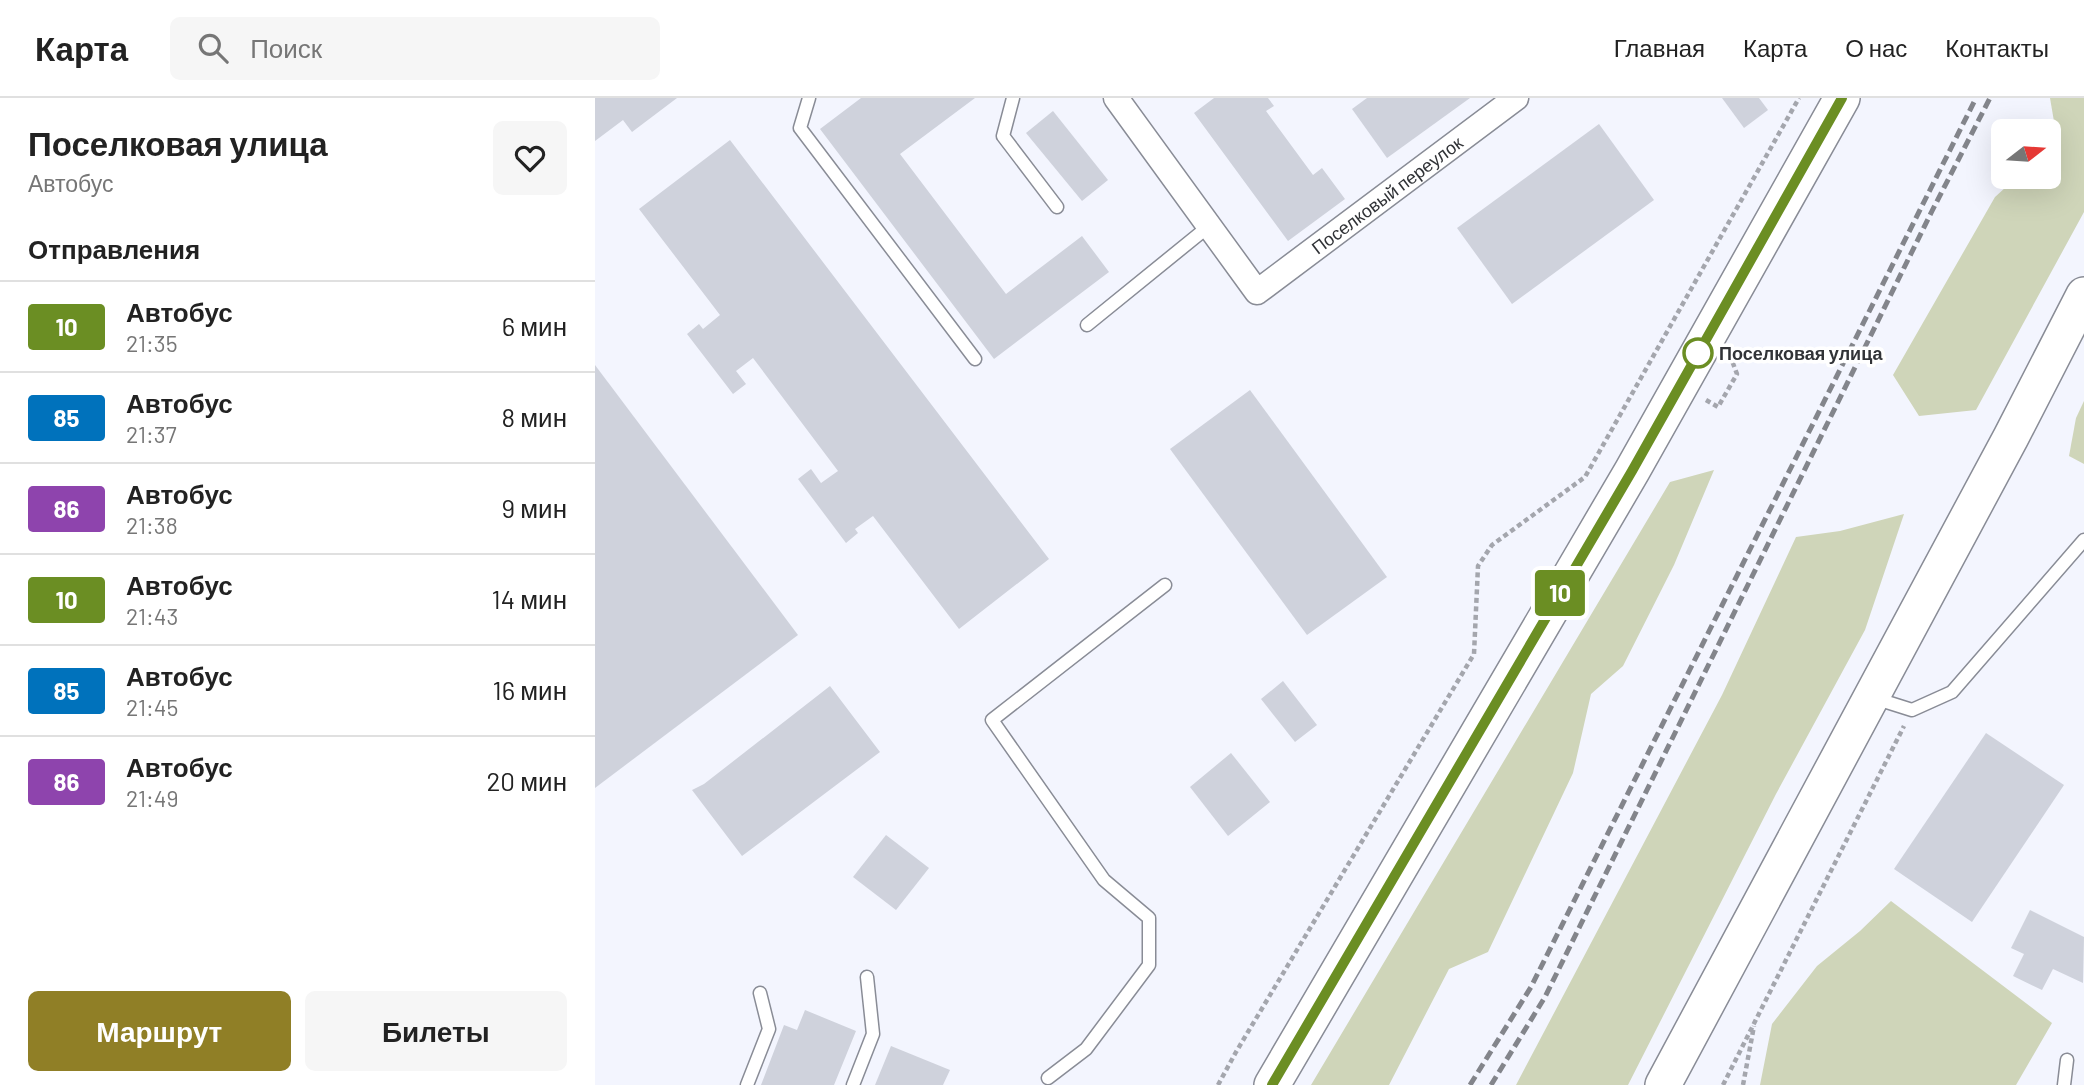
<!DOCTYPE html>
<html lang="ru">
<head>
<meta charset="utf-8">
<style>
  :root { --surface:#fff; --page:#f6f6f6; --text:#222; --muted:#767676; --line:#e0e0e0; --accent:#907f26 }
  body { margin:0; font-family:Barlow,sans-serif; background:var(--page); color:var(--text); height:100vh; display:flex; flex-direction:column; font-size:26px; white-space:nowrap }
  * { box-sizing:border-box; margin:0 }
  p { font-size:23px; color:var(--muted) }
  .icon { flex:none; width:38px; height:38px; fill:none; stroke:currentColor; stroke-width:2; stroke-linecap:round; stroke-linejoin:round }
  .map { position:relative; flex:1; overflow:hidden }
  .drawer { display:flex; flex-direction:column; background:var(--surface); width:595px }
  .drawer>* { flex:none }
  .badge { padding:0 14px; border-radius:5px; font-size:24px; line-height:46px }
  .needle { width:46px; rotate:73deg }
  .controls { position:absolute; left:1396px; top:21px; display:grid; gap:14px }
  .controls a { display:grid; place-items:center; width:70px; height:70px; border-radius:10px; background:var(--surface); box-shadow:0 7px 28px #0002; font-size:35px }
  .map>.badge { position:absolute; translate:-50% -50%; box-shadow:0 0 0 4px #fff }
  h2 { padding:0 28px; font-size:26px; line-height:63px }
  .round { display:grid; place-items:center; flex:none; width:74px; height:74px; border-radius:10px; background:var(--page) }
  .headline { display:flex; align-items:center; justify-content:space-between; height:119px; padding:0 28px }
  h1 { font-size:33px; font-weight:600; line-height:52px }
  .action { display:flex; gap:14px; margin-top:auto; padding:14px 28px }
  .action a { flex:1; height:80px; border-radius:10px; background:var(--accent); color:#fff; font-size:28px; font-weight:600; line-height:80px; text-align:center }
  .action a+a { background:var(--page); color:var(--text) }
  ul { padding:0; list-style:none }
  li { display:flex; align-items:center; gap:21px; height:91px; padding:0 28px; border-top:2px solid var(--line) }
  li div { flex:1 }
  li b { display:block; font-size:26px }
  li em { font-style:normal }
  li .badge { min-width:77px; font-weight:700; text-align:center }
  header { display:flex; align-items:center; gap:42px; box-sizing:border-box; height:98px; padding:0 35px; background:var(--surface); border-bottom:2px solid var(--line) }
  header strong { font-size:33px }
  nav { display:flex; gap:38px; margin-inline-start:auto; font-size:24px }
  .search { width:490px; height:63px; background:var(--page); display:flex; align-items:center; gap:18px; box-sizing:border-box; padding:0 24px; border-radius:10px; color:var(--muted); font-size:26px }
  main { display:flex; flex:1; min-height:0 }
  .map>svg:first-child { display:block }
  .green { fill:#cfd5b9 }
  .building { fill:#cfd2dc }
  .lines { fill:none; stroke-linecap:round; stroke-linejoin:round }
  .lane-casing { stroke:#898c96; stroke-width:15 }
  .street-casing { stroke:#898c96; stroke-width:27 }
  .secondary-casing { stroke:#898c96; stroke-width:38 }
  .path { stroke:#a4a6ad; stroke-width:4.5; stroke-dasharray:5 3.5; stroke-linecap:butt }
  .lane { stroke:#fff; stroke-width:12 }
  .street { stroke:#fff; stroke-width:24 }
  .secondary { stroke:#fff; stroke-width:35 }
  .rail { stroke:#83858b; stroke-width:5; stroke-dasharray:10 5; stroke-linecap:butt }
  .line-casing { stroke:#fff; stroke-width:16 }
  .line { stroke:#6b8e23; stroke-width:10 }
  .stop-dot { fill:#fff; stroke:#6b8e23; stroke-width:3.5 }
  .labels { text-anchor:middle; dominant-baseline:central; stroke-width:7; stroke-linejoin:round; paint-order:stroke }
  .street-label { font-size:18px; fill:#313337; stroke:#fff }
  .stop-label { font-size:18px; font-weight:bold; fill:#313337; stroke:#fff; text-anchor:start }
</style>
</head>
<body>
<header>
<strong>Карта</strong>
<div class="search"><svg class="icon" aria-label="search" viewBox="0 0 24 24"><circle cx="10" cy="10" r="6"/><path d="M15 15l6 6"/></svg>Поиск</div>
<nav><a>Главная</a><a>Карта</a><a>О нас</a><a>Контакты</a></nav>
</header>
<main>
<section class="drawer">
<div class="headline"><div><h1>Поселковая улица</h1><p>Автобус</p></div><a class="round"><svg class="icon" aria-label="heart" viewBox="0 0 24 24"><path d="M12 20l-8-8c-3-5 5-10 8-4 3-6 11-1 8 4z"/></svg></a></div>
<h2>Отправления</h2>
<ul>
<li><span class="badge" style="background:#6b8e23;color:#fff">10</span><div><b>Автобус</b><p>21:35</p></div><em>6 мин</em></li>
<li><span class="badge" style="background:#0072bc;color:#fff">85</span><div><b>Автобус</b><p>21:37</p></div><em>8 мин</em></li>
<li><span class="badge" style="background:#8e44ad;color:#fff">86</span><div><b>Автобус</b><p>21:38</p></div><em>9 мин</em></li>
<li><span class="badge" style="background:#6b8e23;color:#fff">10</span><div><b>Автобус</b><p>21:43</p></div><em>14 мин</em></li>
<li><span class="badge" style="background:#0072bc;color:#fff">85</span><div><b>Автобус</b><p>21:45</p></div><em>16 мин</em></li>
<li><span class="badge" style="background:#8e44ad;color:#fff">86</span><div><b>Автобус</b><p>21:49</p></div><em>20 мин</em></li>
</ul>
<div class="action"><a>Маршрут</a><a>Билеты</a></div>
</section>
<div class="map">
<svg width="1489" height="987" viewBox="0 0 1489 987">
  <rect width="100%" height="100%" fill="#f3f5fe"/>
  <g class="green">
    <polygon points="1455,0 1489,0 1489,114 1381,312 1324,318 1298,277 1400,99 1422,79 1454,79 1454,48 1462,41"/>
    <polygon points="1489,303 1489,366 1474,358 1481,320"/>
    <polygon points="1119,372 1079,467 1028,568 996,596 978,675 893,854 854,871 794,987 716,987 1075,384"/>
    <polygon points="1309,416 1270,532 1181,696 1033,987 921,987 1127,597 1201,439 1245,433"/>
    <polygon points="1296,803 1457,925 1421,987 1165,987 1177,926 1222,868 1265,833"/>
  </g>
  <g class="building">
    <polygon points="0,0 82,0 37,34 28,22 0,43"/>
    <polygon points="266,0 380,0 305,56 411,196 487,138 514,174 399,261 225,31"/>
    <polygon points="619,0 673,0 679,8 671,13 718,77 727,70 750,101 693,143 599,15"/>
    <polygon points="772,0 875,0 792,60 757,11"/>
    <polygon points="1127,0 1164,0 1173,12 1149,30"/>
    <polygon points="458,13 513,82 487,103 431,35"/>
    <polygon points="1004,26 1059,102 917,206 862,130"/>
    <polygon points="135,42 454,461 364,531 278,418 260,431 263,435 251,445 203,381 216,371 226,385 243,373 158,260 141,273 151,286 138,296 92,236 104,226 108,231 125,217 44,111"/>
    <polygon points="0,267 203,537 0,690"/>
    <polygon points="655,292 792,479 712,537 575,351"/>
    <polygon points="688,583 722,627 700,644 666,601"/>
    <polygon points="235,588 285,654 147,758 97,692 109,686"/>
    <polygon points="1391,635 1469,687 1377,824 1299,771"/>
    <polygon points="636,655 675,704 633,738 595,689"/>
    <polygon points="291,737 334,770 301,812 258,779"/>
    <polygon points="1435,812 1489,839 1488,885 1458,871 1447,892 1418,878 1429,856 1416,850"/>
    <polygon points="210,912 261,933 239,987 166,987 189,927 202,932"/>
    <polygon points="296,948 355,972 348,987 280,987"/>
  </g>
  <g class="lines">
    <g class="lane-casing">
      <g id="lane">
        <polyline points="214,0 205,30 380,261"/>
        <polyline points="418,0 408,38 462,109"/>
        <polyline points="492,227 614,128"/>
        <polyline points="1279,600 1317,612 1357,594 1489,442"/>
        <polyline points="453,980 491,951 554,867 554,820 509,782 397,622 570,487"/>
        <polyline points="152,987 174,931 165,895"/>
        <polyline points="258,987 278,936 272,879"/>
        <polyline points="1469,987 1472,962"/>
      </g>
    </g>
    <g class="street-casing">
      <g id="street">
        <path id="s1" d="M521,0L662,194L921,0"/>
      </g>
    </g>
    <g class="secondary-casing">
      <g id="secondary">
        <polyline points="677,987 1037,373 1247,0"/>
        <polyline points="1068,987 1416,339 1489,197"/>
      </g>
    </g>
    <g class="path">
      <polyline points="1111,302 1123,309 1142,276 1136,260"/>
      <polyline points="623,987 641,954 879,556 883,468 897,447 990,379 1204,0"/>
      <polyline points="1128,987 1309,628"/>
      <polyline points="1148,987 1159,928"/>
    </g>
    <use href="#lane" class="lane"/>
    <use href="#street" class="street"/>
    <use href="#secondary" class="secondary"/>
    <g class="rail">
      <polyline points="875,987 936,889 1381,0"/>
      <polyline points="896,987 950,899 1337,113 1395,0"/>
    </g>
  </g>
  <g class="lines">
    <g class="line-casing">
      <polyline id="line" points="677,987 1037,373 1247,0"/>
    </g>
    <use href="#line" class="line"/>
  </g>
  <circle class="stop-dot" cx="1103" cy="255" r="14"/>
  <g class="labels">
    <g class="street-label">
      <text stroke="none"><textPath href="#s1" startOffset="402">Поселковый переулок</textPath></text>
    </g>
    <g class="stop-label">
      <text x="1124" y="255">Поселковая улица</text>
    </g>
  </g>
</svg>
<div class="controls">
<a><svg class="needle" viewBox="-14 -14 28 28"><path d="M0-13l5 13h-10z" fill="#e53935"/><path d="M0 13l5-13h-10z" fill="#767676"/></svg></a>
</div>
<b class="badge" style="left:965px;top:495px;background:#6b8e23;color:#fff">10</b>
</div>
</main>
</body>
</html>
